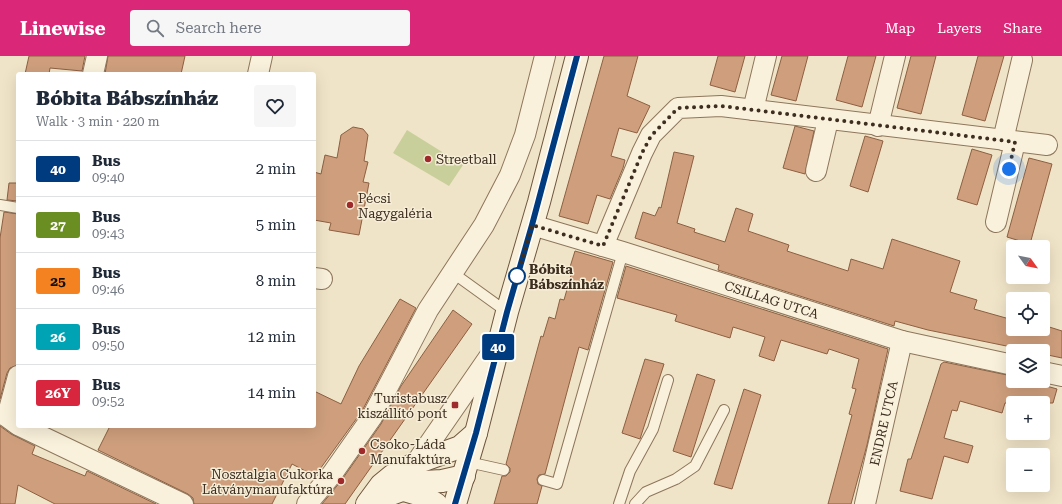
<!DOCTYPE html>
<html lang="en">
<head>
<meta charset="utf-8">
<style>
  :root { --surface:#fff; --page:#f6f6f7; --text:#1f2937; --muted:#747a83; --line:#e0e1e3; --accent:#db2777 }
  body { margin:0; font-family:"Roboto Serif",serif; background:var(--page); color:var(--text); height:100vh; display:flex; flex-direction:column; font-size:15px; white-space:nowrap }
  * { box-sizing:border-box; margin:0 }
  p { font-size:13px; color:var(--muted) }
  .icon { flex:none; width:22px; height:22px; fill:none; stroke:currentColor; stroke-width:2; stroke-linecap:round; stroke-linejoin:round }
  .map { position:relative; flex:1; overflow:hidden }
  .drawer { position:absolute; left:16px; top:16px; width:300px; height:356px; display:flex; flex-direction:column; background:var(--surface); border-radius:4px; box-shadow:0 4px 16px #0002 }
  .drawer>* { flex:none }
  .badge { padding:0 8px; border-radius:3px; font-size:14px; line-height:26px }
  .needle { width:26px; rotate:123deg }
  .buttons { position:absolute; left:1006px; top:184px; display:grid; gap:8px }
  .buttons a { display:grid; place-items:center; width:44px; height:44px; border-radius:4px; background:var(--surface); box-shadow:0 4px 16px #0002; font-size:20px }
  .you { position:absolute; width:20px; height:20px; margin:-10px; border:3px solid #fff; border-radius:50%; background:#1a73e8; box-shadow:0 0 0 6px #1a73e833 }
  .map>.badge { position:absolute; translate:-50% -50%; box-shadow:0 0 0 2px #fff }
  .round { display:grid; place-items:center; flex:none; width:42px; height:42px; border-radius:4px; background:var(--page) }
  .summary { display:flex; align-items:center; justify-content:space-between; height:68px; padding:0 20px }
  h1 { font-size:19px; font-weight:800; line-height:30px }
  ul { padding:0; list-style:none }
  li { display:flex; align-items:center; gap:12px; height:56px; padding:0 20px; border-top:1px solid var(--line) }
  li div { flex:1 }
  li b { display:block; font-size:15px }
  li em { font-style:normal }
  li .badge { min-width:44px; font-weight:700; text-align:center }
  header { display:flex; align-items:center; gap:24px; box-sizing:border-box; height:56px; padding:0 20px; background:var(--accent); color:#fff }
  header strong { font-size:19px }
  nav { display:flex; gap:22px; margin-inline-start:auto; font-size:14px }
  .search { width:280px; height:36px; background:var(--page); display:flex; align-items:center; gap:10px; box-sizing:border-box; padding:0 14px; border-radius:4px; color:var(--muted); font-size:15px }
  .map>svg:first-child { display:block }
  .green { fill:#c9cf9b }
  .building { fill:#cf9f7d; stroke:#8d5f41 }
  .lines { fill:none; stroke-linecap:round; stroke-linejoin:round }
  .lane-casing { stroke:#8d765c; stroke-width:12 }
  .street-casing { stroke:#8d765c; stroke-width:22 }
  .secondary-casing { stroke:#6f573f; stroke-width:24 }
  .lane { stroke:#faf1dc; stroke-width:10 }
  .street { stroke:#faf1dc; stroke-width:20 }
  .secondary { stroke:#faf1dc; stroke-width:22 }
  .line-casing { stroke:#fff; stroke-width:9 }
  .line { stroke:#003b80; stroke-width:6 }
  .walk { stroke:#3d2e20; stroke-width:4; stroke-dasharray:0 7.2 }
  .poi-dot { fill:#9e2a2b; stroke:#f7eed8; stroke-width:1.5 }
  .stop-dot { fill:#fff; stroke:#003b80; stroke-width:2 }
  .labels { text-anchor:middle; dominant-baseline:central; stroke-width:3; stroke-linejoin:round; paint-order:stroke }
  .poi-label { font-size:13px; fill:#3d2e20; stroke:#f7eed8; text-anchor:start }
  .stop-label { font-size:13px; font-weight:bold; fill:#3d2e20; stroke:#f7eed8; text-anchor:start }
  .street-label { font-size:13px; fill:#3d2e20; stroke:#f7eed8 }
</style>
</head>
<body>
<header>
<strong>Linewise</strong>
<div class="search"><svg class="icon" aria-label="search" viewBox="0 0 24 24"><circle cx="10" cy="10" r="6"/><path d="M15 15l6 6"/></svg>Search here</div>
<nav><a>Map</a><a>Layers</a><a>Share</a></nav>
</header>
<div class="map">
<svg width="1062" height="448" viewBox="0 0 1062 448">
  <rect width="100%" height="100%" fill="#f0e4c8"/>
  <polygon class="green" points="407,74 463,109 449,130 393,97"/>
  <g class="building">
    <polygon points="29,0 85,0 82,15 50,12 49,18 25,18"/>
    <polygon points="108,0 185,0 181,18 105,18"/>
    <polygon points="604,0 638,0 627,40 650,50 637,77 619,72 611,100 625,104 623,112 610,143 597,139 588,168 559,160"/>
    <polygon points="718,0 745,0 735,36 710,29"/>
    <polygon points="782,0 808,0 796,45 771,39"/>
    <polygon points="848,0 876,0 862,51 836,44"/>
    <polygon points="911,0 936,0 921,58 897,52"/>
    <polygon points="978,0 1004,0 985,65 962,59"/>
    <polygon points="795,70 814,75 805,118 783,112"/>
    <polygon points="353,71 363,73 368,79 364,105 368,106 363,126 369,127 359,179 329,174 331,167 314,164 314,116 321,118 325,99 337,102 341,79"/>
    <polygon points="865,80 883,85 868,136 850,130"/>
    <polygon points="972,93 992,99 977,149 957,143"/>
    <polygon points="674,96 694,100 677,167 695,173 694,176 725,186 736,152 753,158 748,175 789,189 787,195 848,215 851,203 883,213 892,183 960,205 950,236 977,244 974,253 1013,264 1013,273 1043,273 1043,269 1062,275 1062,302 1043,298 1043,295 1031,295 928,274 895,265 894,270 718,214 719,209 635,182 643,156 655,160 659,151 661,152"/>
    <polygon points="1029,102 1052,108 1030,188 1007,181"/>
    <polygon points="9,127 18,127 18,145 7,144"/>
    <polygon points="4,156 18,158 18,309 10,312 7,317 0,343 0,182"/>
    <polygon points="575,195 613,206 588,294 579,291 545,418 539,419 537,423 538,428 542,430 537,448 494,448 502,420 506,420 510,416 510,412 506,408 541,280 543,281 549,261 555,263 560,243 564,244 573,212 570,211"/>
    <polygon points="626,210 888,293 867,389 851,448 828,448 852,359 849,358 856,333 852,332 859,303 829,293 827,298 781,284 774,305 759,300 765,281 733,271 730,282 675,265 677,259 617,242"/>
    <polygon points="400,243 416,252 362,355 315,420 292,408 272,448 194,448 193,442 188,438 98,394 110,370 314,370 314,335 341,348 359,310"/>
    <polygon points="453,254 472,268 345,448 322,448 341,425 381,368 401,330"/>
    <polygon points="645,303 664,308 640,383 622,377"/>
    <polygon points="944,306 1012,320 1010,325 1029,325 1057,333 1053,347 1005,347 1002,357 960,345 957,355 952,354 944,382 973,390 968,407 944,400 932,443 900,435 908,403 911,403 941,308"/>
    <polygon points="697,318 715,324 691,401 673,395"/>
    <polygon points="744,333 761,339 732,433 714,428"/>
    <polygon points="0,370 11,378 35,390 32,398 85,420 87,415 156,448 55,448 18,429 15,448 0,448"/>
  </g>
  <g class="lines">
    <g class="lane-casing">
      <g id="lane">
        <polyline points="0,149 18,152"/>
        <polyline points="453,217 507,256"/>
        <polyline points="468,406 504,414"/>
        <polyline points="543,424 557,428 623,196"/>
        <polyline points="619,448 630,415 653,373 668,324"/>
        <polyline points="635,448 646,436 676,423 695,410 724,354"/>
      </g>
    </g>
    <g class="street-casing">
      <g id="street">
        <polyline points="93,18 97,0"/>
        <polyline points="258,18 262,0"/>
        <polyline points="753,54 766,0"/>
        <polyline points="878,70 895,0"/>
        <polyline points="1003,84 1022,4"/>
        <polyline points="816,115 828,64"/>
        <polyline points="996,166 1015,86"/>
        <path id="s1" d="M532,169L623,196L902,285L1013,309"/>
        <polyline points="603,190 642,97 651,79 678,52 721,50 1047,89"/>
        <polyline points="314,222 322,223"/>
        <polyline points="1043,316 1062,320"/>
        <polyline points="18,320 7,361 18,369"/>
        <polyline points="20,370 183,448"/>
        <polyline points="416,407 496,291"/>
        <polyline points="307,448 332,418 372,361 428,254 484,169 510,119 525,79 545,0"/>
        <path id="s2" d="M865,448L902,285"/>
      </g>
    </g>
    <g class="secondary-casing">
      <g id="secondary">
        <polyline points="404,434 421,439 436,448"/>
        <polyline points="369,446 424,426 442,425 464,420"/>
        <polyline points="367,448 381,429 392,420 416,407 460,391 476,377"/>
        <polyline points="455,448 476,377 507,256 539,146 577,0"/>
      </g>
    </g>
    <use href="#lane" class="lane"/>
    <use href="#street" class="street"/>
    <use href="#secondary" class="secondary"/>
  </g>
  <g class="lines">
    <g class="line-casing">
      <polyline id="line" points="455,448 476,377 507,256 532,169 577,0"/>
    </g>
    <use href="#line" class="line"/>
    <polyline class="walk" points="517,220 515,227 532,169 603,190 642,97 651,80 678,52 721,50 1015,86 1009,113"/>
  </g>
  <g class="poi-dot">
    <circle cx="428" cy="103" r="4"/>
    <circle cx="350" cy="149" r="4"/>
    <rect x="451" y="345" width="8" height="8" rx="2"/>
    <circle cx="362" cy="395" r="4"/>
    <circle cx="341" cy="425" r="4"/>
  </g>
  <circle class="stop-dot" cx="517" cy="220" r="8"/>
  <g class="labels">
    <g class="poi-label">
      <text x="436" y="103">Streetball</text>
      <text x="358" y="142">Pécsi<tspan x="358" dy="15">Nagygaléria</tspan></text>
      <text x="447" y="342" text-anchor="end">Turistabusz<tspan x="447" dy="15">kiszállító pont</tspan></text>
      <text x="370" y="388">Csoko-Láda<tspan x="370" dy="15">Manufaktúra</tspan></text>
      <text x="333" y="418" text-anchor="end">Nosztalgia Cukorka<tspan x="333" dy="15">Látványmanufaktúra</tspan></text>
    </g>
    <g class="stop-label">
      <text x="529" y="213">Bóbita<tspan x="529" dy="15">Bábszínház</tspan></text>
    </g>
    <g class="street-label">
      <text stroke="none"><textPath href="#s1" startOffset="251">CSILLAG UTCA</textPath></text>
      <text stroke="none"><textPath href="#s2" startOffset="83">ENDRE UTCA</textPath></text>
    </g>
  </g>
</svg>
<div class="buttons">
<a><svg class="needle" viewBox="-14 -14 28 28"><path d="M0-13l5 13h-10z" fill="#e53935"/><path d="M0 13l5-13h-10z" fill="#747a83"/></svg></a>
<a><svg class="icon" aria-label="locate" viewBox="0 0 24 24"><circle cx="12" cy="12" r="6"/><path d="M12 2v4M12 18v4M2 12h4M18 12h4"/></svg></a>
<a><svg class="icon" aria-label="layers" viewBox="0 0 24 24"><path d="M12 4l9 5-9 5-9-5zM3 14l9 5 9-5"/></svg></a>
<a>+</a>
<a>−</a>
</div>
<div class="you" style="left:1009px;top:113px"></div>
<b class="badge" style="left:498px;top:291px;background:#003b80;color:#fff">40</b>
<section class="drawer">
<div class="summary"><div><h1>Bóbita Bábszínház</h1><p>Walk · 3 min · 220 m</p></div><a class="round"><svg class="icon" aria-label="heart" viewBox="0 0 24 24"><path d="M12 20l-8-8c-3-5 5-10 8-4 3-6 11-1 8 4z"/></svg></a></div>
<ul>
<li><span class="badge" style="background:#003b80;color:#fff">40</span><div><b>Bus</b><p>09:40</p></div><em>2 min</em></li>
<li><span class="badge" style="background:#6b8e23;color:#fff">27</span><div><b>Bus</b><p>09:43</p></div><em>5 min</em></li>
<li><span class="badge" style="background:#f58220;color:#111">25</span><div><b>Bus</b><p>09:46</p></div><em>8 min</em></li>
<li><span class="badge" style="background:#00a3b4;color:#fff">26</span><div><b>Bus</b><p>09:50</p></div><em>12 min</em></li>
<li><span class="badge" style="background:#d7263d;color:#fff">26Y</span><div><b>Bus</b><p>09:52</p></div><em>14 min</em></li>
</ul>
</section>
</div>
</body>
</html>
